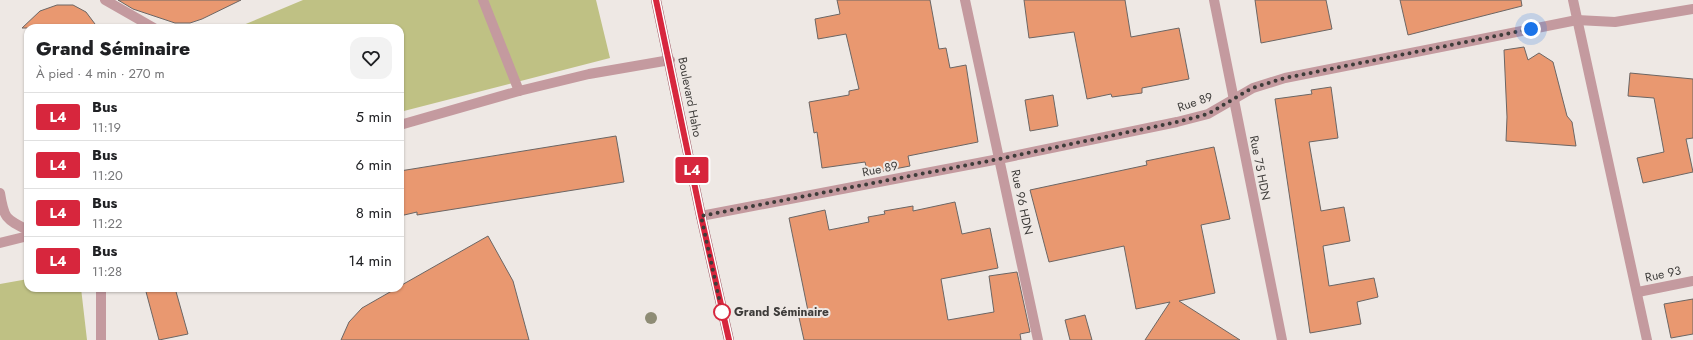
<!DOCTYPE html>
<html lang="fr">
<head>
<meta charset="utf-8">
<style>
  :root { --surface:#fff; --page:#f2f2f2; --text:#202124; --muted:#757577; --line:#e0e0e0 }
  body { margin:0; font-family:Jost,sans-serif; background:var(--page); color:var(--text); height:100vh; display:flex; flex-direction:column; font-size:15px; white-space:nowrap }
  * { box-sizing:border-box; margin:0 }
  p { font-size:13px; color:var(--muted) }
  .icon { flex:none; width:22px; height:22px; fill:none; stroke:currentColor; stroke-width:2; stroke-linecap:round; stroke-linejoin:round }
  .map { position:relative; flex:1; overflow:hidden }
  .side { position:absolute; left:24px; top:24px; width:380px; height:268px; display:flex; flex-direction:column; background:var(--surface); border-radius:12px; box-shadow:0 1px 3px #0004 }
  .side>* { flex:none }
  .badge { padding:0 8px; border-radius:3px; font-size:14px; line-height:26px }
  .you { position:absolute; width:20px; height:20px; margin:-10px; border:3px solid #fff; border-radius:50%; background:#1a73e8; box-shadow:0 0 0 6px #1a73e833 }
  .map>.badge { position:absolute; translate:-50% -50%; box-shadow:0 0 0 2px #fff }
  .round { display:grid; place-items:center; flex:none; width:42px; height:42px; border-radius:12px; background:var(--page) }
  .head { display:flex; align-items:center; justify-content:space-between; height:68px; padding:0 12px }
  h1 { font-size:19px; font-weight:800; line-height:30px }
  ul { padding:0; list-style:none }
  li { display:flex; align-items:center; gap:12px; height:48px; padding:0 12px; border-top:1px solid var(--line) }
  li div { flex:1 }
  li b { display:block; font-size:15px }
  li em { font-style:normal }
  li .badge { min-width:44px; font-weight:700; text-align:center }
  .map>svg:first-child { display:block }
  .green { fill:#bfc184 }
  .building { fill:#e99870; stroke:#6c6664 }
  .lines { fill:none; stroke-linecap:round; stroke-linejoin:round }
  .minor { stroke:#c49a9f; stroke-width:10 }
  .major { stroke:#9e5661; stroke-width:10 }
  .tree { fill:#8e8c75 }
  .line-casing { stroke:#fff; stroke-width:9 }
  .line { stroke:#d7263d; stroke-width:6 }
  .walk { stroke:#3e3c3a; stroke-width:4; stroke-dasharray:0 7.2 }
  .stop-dot { fill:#fff; stroke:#d7263d; stroke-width:2 }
  .labels { text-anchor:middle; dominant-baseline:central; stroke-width:4; stroke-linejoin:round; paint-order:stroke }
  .street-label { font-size:12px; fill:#3e3c3a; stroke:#eee8e4 }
  .stop-label { font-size:12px; font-weight:bold; fill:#3e3c3a; stroke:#eee8e4; text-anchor:start }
</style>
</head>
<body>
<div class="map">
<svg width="1693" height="340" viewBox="0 0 1693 340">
  <rect width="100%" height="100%" fill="#eee8e4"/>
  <g class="green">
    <polygon points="303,0 596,0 610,58 400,112 400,28 236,28"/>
    <polygon points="28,279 28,288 81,288 87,340 0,340 0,284"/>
  </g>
  <g class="building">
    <polygon points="118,0 241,0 202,19 190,23 175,23 133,9"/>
    <polygon points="837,0 930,0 939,49 946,48 950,68 966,65 978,142 908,156 910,166 868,174 865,162 822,168 817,132 814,133 809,102 849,95 849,91 859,89 846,34 818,39 815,19 840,14"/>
    <polygon points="1024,0 1125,0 1131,37 1179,28 1189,79 1142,88 1142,93 1112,97 1111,94 1087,99 1074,32 1029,38"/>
    <polygon points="1255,0 1326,0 1332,29 1261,43"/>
    <polygon points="1400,0 1521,0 1522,6 1408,35"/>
    <polygon points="57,5 73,5 86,12 98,28 22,28 40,11"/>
    <polygon points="1524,47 1528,60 1539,53 1553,62 1567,116 1572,122 1576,146 1506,141 1507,117 1504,50"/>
    <polygon points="1630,73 1693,79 1693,138 1686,139 1693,172 1643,183 1637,158 1664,152 1654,98 1628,96"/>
    <polygon points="1331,87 1338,138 1309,142 1321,211 1344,207 1350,241 1323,246 1329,286 1374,278 1378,297 1357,302 1361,324 1310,333 1275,99 1312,94 1311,90"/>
    <polygon points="1053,95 1058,126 1030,131 1025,100"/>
    <polygon points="616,136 624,182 417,215 417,212 400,216 400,171"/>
    <polygon points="1214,147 1230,219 1201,225 1215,293 1179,301 1240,340 1145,340 1170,302 1136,309 1124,246 1049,262 1030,190 1147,165 1146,161"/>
    <polygon points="955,202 962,234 990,228 998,268 941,279 948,320 994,312 989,276 1017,272 1030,332 1020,334 1021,340 804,340 798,313 808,311 789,218 825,210 829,230 869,222 868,217 885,214 884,211 913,206 913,211"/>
    <polygon points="488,236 513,281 529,340 341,340 349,322 362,308 397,288 400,288 400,286"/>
    <polygon points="145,288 175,288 188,334 159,340"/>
    <polygon points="1693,299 1693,334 1671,338 1664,304"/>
    <polygon points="1085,315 1092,340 1070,340 1065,320"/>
  </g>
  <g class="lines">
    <g class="minor">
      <polyline points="105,0 154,28"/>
      <polyline points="483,0 519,91"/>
      <polyline points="965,0 1038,340"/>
      <polyline points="1214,0 1282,340"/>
      <polyline points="1573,0 1647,340"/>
      <polyline points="400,125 519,91 589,74 670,60"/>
      <path d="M0,193C4,218 5,219 28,230"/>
      <polyline points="701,216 999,159 1177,122 1208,114 1253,88 1285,78 1577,20 1615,22 1693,9"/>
      <polyline points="0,243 28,236"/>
      <polyline points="101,288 101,340"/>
      <polyline points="1638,292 1693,281"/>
    </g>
    <polyline class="major" points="656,0 701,216 729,340"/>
  </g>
  <circle class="tree" cx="651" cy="318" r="6"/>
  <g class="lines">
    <g class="line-casing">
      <polyline id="line" points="656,0 701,216 729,340"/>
    </g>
    <use href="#line" class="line"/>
    <polyline class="walk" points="722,312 701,216 999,159 1177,122 1208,114 1252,88 1285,78 1531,29"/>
  </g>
  <circle class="stop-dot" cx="722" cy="312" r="8"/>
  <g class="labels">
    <g class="street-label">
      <text transform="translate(690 97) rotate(79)">Boulevard Haho</text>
      <text transform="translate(1195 102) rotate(-19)">Rue 89</text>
      <text transform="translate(1260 168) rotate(79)">Rue 75 HDN</text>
      <text transform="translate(880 169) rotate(-11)">Rue 89</text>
      <text transform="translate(1022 202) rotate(78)">Rue 96 HDN</text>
      <text transform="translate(1663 274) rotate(-12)">Rue 93</text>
    </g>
    <g class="stop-label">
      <text x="734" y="312">Grand Séminaire</text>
    </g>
  </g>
</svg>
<div class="you" style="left:1531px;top:29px"></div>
<b class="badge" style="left:692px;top:170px;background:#d7263d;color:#fff">L4</b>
<section class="side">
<div class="head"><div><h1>Grand Séminaire</h1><p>À pied · 4 min · 270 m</p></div><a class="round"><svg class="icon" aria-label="heart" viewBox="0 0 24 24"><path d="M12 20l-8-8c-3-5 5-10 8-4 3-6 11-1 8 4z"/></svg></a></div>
<ul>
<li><span class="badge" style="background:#d7263d;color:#fff">L4</span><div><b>Bus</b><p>11:19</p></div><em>5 min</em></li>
<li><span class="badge" style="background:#d7263d;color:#fff">L4</span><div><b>Bus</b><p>11:20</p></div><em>6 min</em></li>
<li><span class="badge" style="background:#d7263d;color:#fff">L4</span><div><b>Bus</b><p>11:22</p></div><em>8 min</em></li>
<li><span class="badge" style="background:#d7263d;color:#fff">L4</span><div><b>Bus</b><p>11:28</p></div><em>14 min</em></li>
</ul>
</section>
</div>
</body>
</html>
